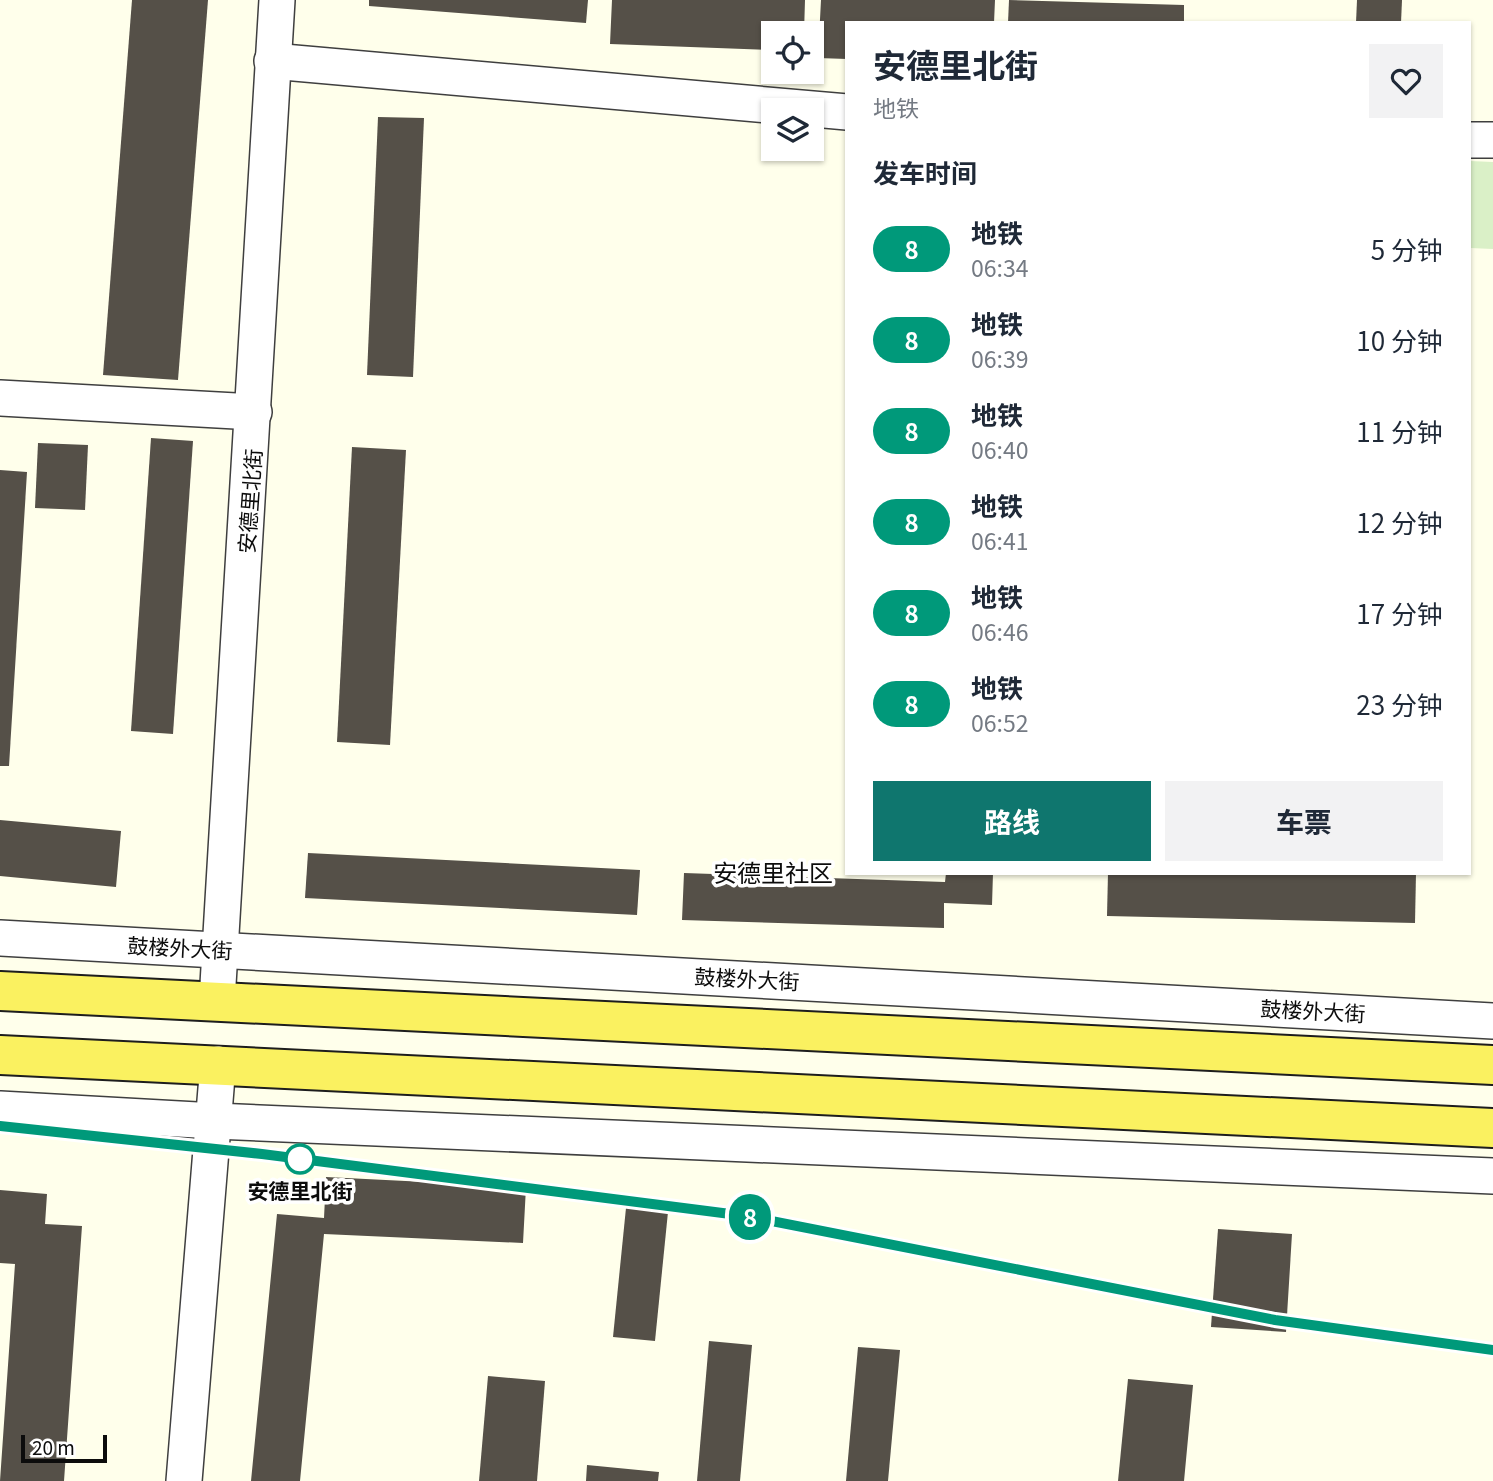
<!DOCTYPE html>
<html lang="zh">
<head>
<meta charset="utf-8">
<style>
  :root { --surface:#fff; --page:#f2f2f3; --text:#1f2937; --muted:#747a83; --accent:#0f766e }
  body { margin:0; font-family:Georgia,"Noto Sans SC",serif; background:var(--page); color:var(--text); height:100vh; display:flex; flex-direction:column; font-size:26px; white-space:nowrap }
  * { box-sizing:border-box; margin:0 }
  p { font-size:23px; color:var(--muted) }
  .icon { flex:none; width:38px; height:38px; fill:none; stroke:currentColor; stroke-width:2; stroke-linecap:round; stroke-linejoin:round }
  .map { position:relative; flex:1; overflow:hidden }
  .panel { position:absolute; left:845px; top:21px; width:626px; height:854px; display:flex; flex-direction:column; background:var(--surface); border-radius:0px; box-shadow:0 2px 5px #0004 }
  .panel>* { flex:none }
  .badge { padding:0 14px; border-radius:23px; font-size:24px; line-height:46px }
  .tools { position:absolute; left:761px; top:21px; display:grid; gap:14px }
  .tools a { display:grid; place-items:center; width:63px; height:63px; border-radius:0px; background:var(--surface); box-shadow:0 2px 5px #0004; font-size:35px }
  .scale { position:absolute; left:21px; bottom:18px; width:86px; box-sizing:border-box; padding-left:7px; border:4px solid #0c0c0c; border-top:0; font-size:19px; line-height:24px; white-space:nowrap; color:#0c0c0c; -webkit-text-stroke:5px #fff; paint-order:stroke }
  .map>.badge { position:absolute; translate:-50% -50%; box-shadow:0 0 0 4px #fff }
  h2 { padding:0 28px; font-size:26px; line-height:63px }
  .round { display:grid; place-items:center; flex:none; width:74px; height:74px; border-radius:0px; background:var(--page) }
  .headline { display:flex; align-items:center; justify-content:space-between; height:119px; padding:0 28px }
  h1 { font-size:33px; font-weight:700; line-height:52px }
  .button { display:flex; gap:14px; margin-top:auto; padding:14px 28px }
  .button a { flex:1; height:80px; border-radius:0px; background:var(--accent); color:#fff; font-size:28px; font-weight:700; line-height:80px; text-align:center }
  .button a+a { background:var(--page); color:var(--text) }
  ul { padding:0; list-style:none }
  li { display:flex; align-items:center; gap:21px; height:91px; padding:0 28px }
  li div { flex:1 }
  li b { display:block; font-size:26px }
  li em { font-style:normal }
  li .badge { min-width:77px; font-weight:700; text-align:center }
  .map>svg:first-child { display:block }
  .pitch { fill:#daf0c7 }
  .building { fill:#555048 }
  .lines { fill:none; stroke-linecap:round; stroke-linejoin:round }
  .minor-casing { stroke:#3f3f3f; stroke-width:38 }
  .major-casing { stroke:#1d1d1d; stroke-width:42 }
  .minor { stroke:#fff; stroke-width:35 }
  .major { stroke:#faf160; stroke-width:38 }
  .line-casing { stroke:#fff; stroke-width:16 }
  .line { stroke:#00997a; stroke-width:10 }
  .stop-dot { fill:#fff; stroke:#00997a; stroke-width:3.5 }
  .labels { text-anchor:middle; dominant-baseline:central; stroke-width:7; stroke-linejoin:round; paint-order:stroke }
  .street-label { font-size:21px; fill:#0c0c0c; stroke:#fff }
  .stop-label { font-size:21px; font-weight:bold; fill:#0c0c0c; stroke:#fff }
  .quarter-label { font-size:24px; fill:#0c0c0c; stroke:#fff }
</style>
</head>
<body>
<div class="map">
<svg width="1493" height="1481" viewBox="0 0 1493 1481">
  <rect width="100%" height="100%" fill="#ffffeb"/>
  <polygon class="pitch" points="1470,161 1493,162 1493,249 1470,248"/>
  <g class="building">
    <polygon points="132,0 208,0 178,380 103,375"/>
    <polygon points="369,0 588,0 586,23 369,6"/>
    <polygon points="612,0 805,0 804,33 774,33 774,50 610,44"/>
    <polygon points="821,0 995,0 994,23 847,23 847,59 818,58"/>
    <polygon points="1009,0 1184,5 1184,23 1008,23"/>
    <polygon points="1357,0 1402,0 1401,23 1356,23"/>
    <polygon points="378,117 424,118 413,377 367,375"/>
    <polygon points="151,438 193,441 173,734 131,731"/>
    <polygon points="38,443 88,445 85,510 35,508"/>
    <polygon points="352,447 406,450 390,745 337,742"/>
    <polygon points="0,470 27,472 9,766 0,766"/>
    <polygon points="0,820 121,831 116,887 0,876"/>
    <polygon points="308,853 640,870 637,915 305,898"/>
    <polygon points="684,873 945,882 946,873 993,873 992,905 944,903 944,928 682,920"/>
    <polygon points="1108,873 1416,873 1415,923 1107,916"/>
    <polygon points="326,1177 526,1187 523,1243 324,1234 300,1481 251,1481 277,1214 324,1218"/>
    <polygon points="0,1190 47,1194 45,1224 82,1226 64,1481 0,1481 15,1264 0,1263"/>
    <polygon points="627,1198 669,1202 655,1341 613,1337"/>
    <polygon points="1218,1229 1292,1234 1286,1332 1211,1327"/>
    <polygon points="709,1341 752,1345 740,1481 697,1481"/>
    <polygon points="858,1347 900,1350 888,1481 846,1481"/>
    <polygon points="488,1376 545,1381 537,1481 479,1481"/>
    <polygon points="1128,1379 1193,1385 1184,1481 1118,1481"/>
    <polygon points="587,1465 659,1472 658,1481 586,1481"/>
  </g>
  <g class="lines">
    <g class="minor-casing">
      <g id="minor">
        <polyline points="272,61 847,112"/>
        <polyline points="1470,140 1493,140"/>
        <polyline points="0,398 254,412"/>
        <polyline points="0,938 1493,1021"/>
        <polyline points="217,1001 277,0"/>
        <polyline points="0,1109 215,1121 1493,1176"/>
        <polyline points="184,1481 218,1064"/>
      </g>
    </g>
    <g class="major-casing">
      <g id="major">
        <polyline points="0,991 1493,1065"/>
        <polyline points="0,1055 1493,1128"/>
      </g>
    </g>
    <use href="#minor" class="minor"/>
    <use href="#major" class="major"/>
  </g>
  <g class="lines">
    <g class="line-casing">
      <polyline id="line" points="0,1126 262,1154 746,1216 1275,1320 1493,1350"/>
    </g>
    <use href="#line" class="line"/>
  </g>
  <circle class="stop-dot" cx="300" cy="1159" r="14"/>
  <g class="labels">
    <g class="street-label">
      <text transform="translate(249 501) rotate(-86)">安德里北街</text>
      <text transform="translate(180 947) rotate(3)">鼓楼外大街</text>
      <text transform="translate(747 978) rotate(3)">鼓楼外大街</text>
      <text transform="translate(1313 1010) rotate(3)">鼓楼外大街</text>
    </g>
    <g class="stop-label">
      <text x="300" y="1190">安德里北街</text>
    </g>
    <g class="quarter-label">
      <text x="773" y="871">安德里社区</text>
    </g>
  </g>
</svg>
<div class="tools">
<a><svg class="icon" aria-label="locate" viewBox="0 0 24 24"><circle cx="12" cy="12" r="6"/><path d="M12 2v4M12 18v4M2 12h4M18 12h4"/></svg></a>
<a><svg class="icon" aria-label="layers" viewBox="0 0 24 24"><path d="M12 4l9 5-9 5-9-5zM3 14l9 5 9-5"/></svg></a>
</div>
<div class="scale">20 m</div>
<b class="badge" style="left:750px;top:1217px;background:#00997a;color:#fff">8</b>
<section class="panel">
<div class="headline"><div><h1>安德里北街</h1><p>地铁</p></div><a class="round"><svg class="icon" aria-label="heart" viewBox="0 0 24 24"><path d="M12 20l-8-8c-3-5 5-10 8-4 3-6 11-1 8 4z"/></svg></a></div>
<h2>发车时间</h2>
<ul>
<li><span class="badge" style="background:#00997a;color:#fff">8</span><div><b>地铁</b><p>06:34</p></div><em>5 分钟</em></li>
<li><span class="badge" style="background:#00997a;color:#fff">8</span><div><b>地铁</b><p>06:39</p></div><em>10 分钟</em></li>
<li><span class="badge" style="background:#00997a;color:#fff">8</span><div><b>地铁</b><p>06:40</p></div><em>11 分钟</em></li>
<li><span class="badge" style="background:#00997a;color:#fff">8</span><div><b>地铁</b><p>06:41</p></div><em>12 分钟</em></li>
<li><span class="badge" style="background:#00997a;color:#fff">8</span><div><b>地铁</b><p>06:46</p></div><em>17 分钟</em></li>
<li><span class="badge" style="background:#00997a;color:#fff">8</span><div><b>地铁</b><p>06:52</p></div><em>23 分钟</em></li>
</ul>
<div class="button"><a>路线</a><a>车票</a></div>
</section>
</div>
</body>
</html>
